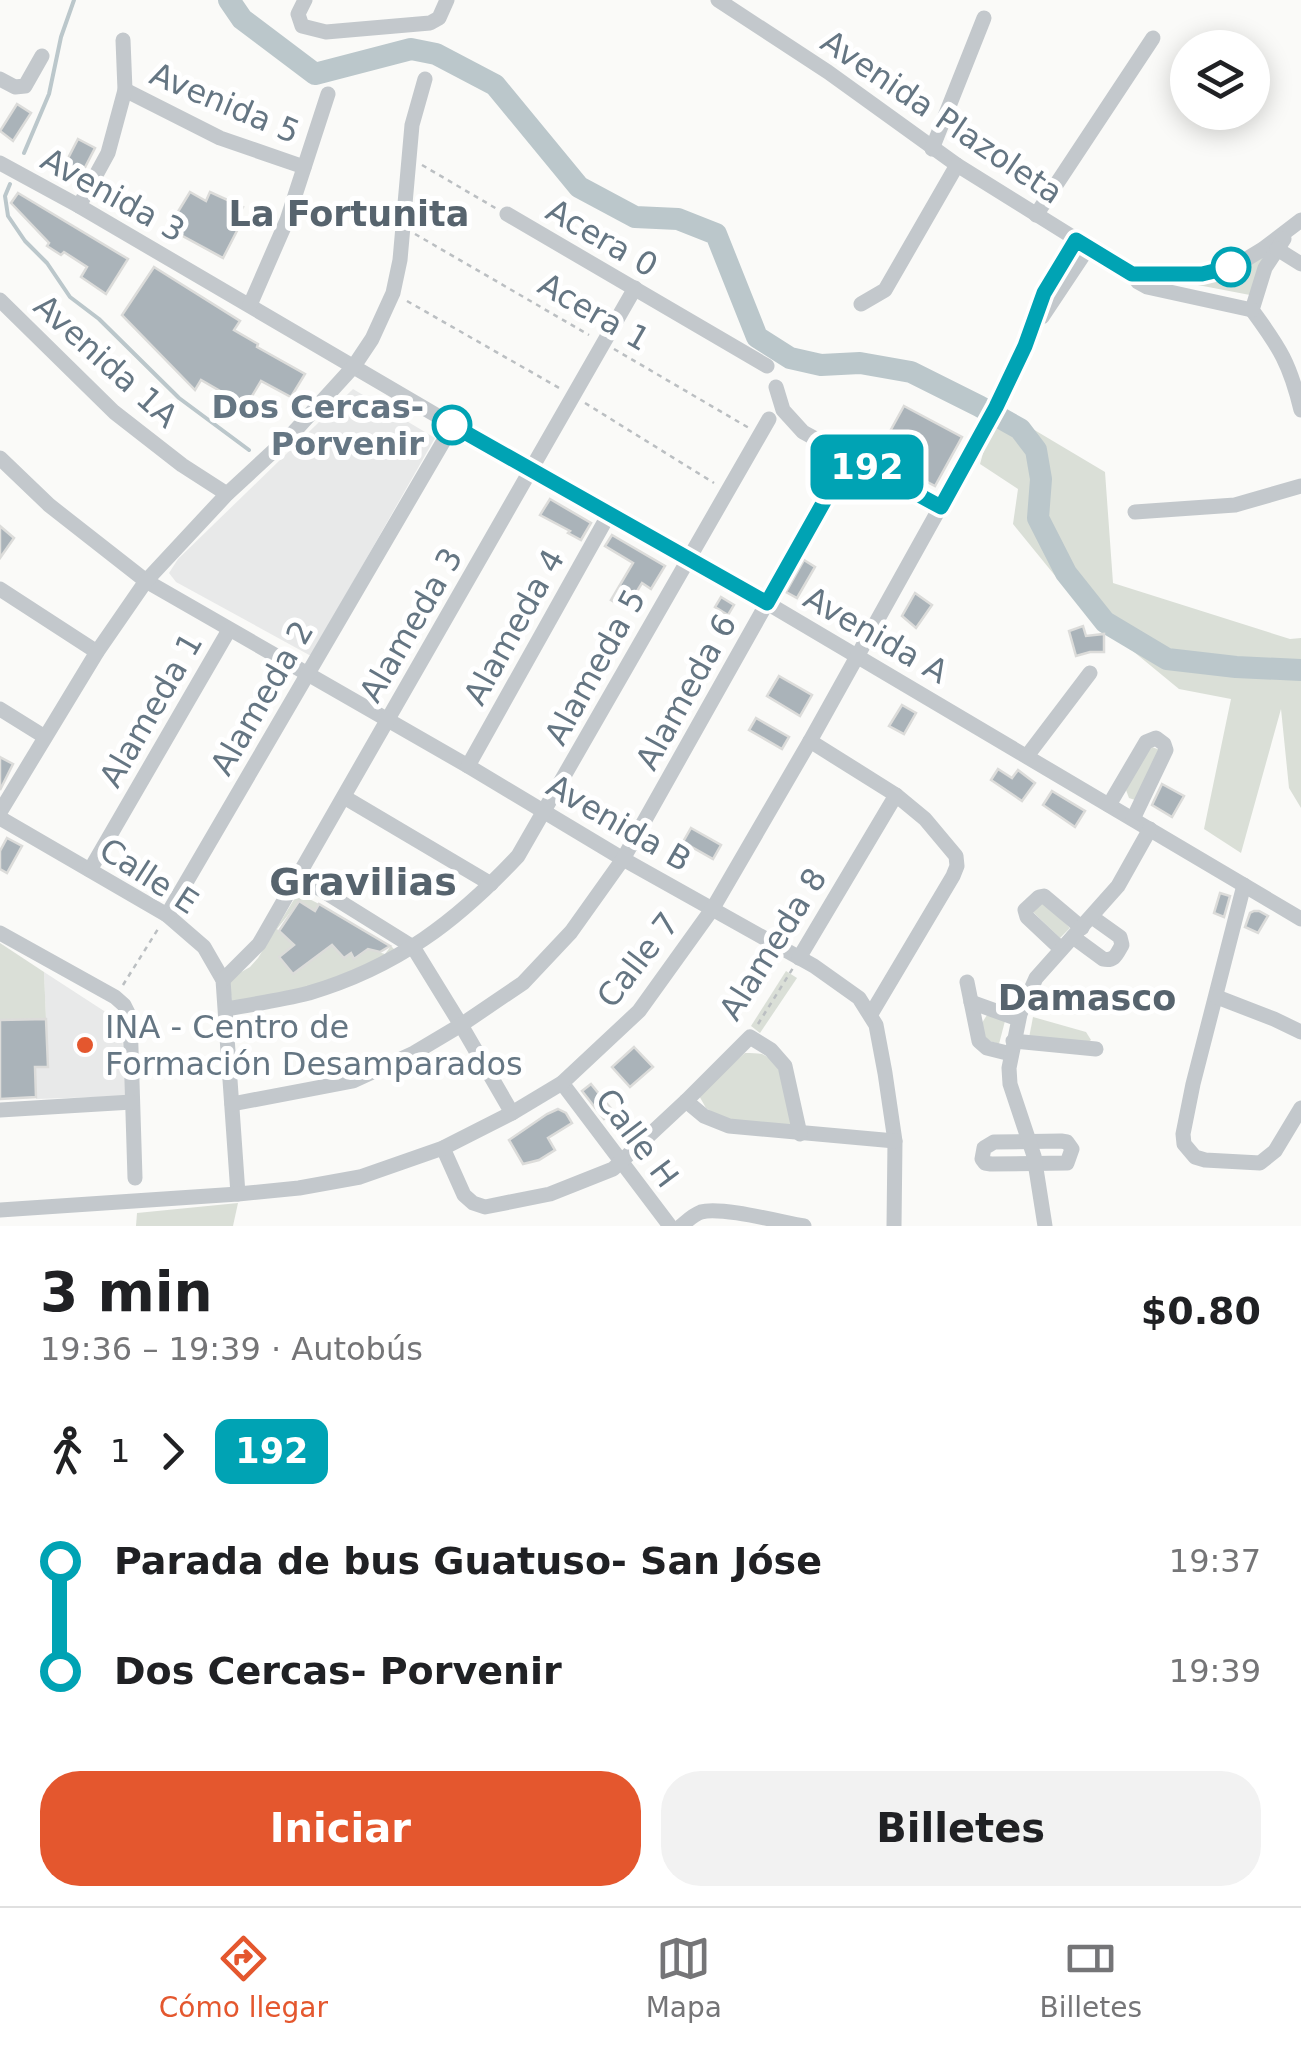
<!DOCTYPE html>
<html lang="es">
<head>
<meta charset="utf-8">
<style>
  :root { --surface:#fff; --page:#f2f2f2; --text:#202124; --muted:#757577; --line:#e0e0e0; --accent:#e4572e }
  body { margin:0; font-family:"DejaVu Sans",sans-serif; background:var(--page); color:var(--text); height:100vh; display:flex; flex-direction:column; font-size:38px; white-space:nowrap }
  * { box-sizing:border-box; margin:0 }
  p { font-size:32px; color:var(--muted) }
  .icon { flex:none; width:55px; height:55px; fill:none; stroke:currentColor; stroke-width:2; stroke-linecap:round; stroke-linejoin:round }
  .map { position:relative; height:1226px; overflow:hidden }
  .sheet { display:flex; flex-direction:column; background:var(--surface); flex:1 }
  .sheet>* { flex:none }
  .badge { padding:0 20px; border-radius:15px; font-size:35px; line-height:65px }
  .controls { position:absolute; left:1170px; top:30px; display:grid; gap:20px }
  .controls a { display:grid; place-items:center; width:100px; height:100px; border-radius:50%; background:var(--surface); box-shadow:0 5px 25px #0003; font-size:50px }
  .map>.badge { position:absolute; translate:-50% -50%; box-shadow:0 0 0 5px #fff }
  .legs { display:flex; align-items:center; gap:15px; height:110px; padding:0 40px; font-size:32px }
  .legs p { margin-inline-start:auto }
  .summary { display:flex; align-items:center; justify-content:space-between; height:170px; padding:0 40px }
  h1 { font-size:55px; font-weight:700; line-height:75px }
  .cta { display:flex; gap:20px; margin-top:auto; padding:20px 40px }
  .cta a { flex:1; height:115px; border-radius:40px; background:var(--accent); color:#fff; font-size:40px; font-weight:700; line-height:115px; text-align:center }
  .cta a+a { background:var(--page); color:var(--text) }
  ul { padding:0 40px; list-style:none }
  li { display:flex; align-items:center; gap:35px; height:110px; font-size:38px }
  li i { display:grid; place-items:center; width:15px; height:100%; margin:0 12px; background:currentColor }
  li i::after { content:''; width:25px; height:25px; margin:-12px; border:8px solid; border-radius:50%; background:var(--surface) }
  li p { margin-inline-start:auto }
  li:first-child i { background:linear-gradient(#0000 50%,currentColor 0) }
  li:last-child i { background:linear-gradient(currentColor 50%,#0000 0) }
  .menu { display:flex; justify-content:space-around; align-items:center; height:140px; border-top:2px solid var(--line); background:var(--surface); font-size:28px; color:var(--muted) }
  .menu a { display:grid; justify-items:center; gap:5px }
  .menu .selected { color:var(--accent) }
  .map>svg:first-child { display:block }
  .built { fill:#e8e9e9 }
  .green { fill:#dadfd7 }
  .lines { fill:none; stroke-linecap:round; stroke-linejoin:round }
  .stream { stroke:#bbc7cb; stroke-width:4 }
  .river { stroke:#bbc7cb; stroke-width:22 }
  .building { fill:#aab3b9; stroke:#dcdcda; stroke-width:2.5 }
  .path { stroke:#bbbfc2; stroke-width:2.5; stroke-dasharray:5 5; stroke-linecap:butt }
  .minor { stroke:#c3c8cc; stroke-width:15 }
  .line-1-casing { stroke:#fff; stroke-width:22 }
  .line-1 { stroke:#00a3b4; stroke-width:15 }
  .stop-1-dot { fill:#fff; stroke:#00a3b4; stroke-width:5 }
  .poi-dot { fill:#e4572e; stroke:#fff; stroke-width:4 }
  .labels { text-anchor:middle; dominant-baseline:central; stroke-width:10; stroke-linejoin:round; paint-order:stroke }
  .street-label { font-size:32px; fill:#657683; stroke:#fff }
  .stop-label { font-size:32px; font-weight:bold; fill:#657683; stroke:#fff; text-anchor:end }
  .poi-label { font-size:32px; fill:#657683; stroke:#fff; text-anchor:start }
  .neighbourhood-label { font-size:35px; font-weight:bold; fill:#57646e; stroke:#fff }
  .quarter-label { font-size:38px; font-weight:bold; fill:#57646e; stroke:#fff }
</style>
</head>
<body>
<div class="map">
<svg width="1301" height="1226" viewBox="0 0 1301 1226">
  <rect width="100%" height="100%" fill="#fafaf8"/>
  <g class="built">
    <polygon points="353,389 435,438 311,656 176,582 169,573 178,559"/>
    <polygon points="44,972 121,1022 127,1096 36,1099 35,1068 48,1066"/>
  </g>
  <g class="green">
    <polygon points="1277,246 1250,295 1156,277 1206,279"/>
    <polygon points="996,407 1105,472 1113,583 1290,639 1301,638 1301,808 1289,788 1281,709 1241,853 1204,829 1231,699 1179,689 1083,610 1013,524 1018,489 980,464"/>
    <polygon points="1152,747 1160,750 1138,801 1129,798 1126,790 1146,750"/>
    <polygon points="298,893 319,904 315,911 299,901 277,929 294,945 279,957 293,974 336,942 344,957 351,953 354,958 368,949 385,954 391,946 396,951 317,986 232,1002 229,979 250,967 258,958"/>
    <polygon points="1041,901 1070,928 1060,938 1032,911"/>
    <polygon points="0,943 44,972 46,1019 0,1020"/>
    <polygon points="786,971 797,978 760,1033 751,1026"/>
    <polygon points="987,1015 1005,1021 999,1044 984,1039 980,1026"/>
    <polygon points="1033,1017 1086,1032 1091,1040 1084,1045 1029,1038"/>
    <path d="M745,1053C751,1053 757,1053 762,1054C787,1064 788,1104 792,1126L723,1119L706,1108L698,1094Z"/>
    <polygon points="238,1203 233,1226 136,1226 137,1213"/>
  </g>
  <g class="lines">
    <g class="stream">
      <polyline points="24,153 49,94 61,37 74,0"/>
      <polyline points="10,184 5,196 8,216 25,241 47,263 70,297 99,319 179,398 249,450"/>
    </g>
    <polyline class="river" points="229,0 242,19 315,74 411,49 436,54 495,85 579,187 635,217 678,219 716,234 757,337 790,358 821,365 860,363 911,372 979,406 1020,429 1036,450 1041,479 1038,518 1066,573 1105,622 1167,659 1236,667 1301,670"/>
  </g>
  <g class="building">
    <polygon points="17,104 31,113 13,141 0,131"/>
    <polygon points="78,139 95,148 81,175 64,166"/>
    <polygon points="190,192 206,201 210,192 243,207 235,222 240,225 223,258 168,228"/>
    <polygon points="18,193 128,259 106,294 81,277 87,267 64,252 61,255 47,246 49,243 11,203"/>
    <polygon points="139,203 155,213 150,222 133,212"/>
    <polygon points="154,267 240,321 234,330 258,344 257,347 305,374 291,397 261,381 246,406 201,380 195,390 122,315"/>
    <polygon points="904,406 962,437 935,486 877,455"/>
    <polygon points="550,499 591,523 581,540 568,533 570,531 540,515"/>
    <polygon points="0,526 14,538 0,558"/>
    <polygon points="612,535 665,566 651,589 642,583 626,609 611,600 633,563 605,546"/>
    <polygon points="804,560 815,567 797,598 786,592"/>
    <polygon points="915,593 932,605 916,628 902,616"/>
    <polygon points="721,597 734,605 728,615 715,607"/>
    <polygon points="1083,626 1086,636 1104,634 1104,652 1090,652 1076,656 1069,631"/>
    <polygon points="779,676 812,695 800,716 767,696"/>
    <polygon points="902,705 916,713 904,734 889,726"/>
    <polygon points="756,718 789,737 782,749 749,730"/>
    <polygon points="0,757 13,764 0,790"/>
    <polygon points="998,769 1012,778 1018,770 1035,783 1022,801 991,780"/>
    <polygon points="1162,784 1184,796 1172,817 1152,805"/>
    <polygon points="1052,791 1085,811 1075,827 1043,805"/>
    <polygon points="691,828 721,845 713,859 683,842"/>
    <polygon points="7,838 22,846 7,873 0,869 0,851"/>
    <polygon points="1220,893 1230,896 1224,917 1214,913"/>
    <polygon points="299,901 315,911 319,904 390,946 380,952 368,949 354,959 351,953 344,958 332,945 293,974 279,957 294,945 279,931"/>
    <polygon points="1254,911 1259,911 1268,916 1258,933 1245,927 1250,913"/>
    <polygon points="46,1019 48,1067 35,1067 36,1097 0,1099 0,1020"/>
    <polygon points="634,1047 653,1067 630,1087 612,1067"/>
    <polygon points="591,1084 613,1111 604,1119 582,1091"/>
    <polygon points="558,1109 566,1113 572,1123 548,1138 555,1150 539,1160 523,1164 509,1140 547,1114"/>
  </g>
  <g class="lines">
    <g class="path">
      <polyline points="422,165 497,209"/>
      <polyline points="415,234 589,335"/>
      <polyline points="407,301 561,389"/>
      <polyline points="614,349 749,428"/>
      <polyline points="585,403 714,483"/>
      <polyline points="123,985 158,929"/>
      <polyline points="758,1024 793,968"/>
    </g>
    <g class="minor">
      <polyline points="305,0 298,14 302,26 326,32 430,23 439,18 447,0"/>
      <polyline points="718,0 828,72 957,165 1132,274 1201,274 1218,272 1240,263 1263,249 1301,220"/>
      <polyline points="0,79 15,87 25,86 42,56"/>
      <polyline points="125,90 220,138 304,167"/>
      <polyline points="932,149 984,18"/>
      <polyline points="0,163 79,206 453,425 767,603 1301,919"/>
      <polyline points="79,206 108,153 125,90 123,40"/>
      <polyline points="507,214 767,366"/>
      <polyline points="1036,215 1153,38"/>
      <path d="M1284,239L1265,268L1252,310C1280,348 1290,364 1301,410"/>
      <polyline points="1277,249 1301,264"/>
      <polyline points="1132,274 1138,282 1147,287 1252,310"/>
      <polyline points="0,300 114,412 182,465 227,494"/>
      <polyline points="861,304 885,290 957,165"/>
      <polyline points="250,305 287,220 328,94"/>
      <polyline points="1042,317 1088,248"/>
      <polyline points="776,387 783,410 803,432 941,507"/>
      <polyline points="0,458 49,505 146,581 468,766 623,859 814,966 859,998 876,1025 885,1073 895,1141 894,1226"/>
      <polyline points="1135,512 1235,505 1301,486"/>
      <polyline points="0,589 97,652"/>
      <polyline points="0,709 45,737"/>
      <polyline points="810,741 896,795 925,819 956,856 957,866 953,876 871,1014"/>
      <polyline points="1027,756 1090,673"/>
      <polyline points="468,766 609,514"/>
      <polyline points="344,797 491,884"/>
      <polyline points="1109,805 1146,742 1156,738 1164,744 1166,750 1133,819"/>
      <polyline points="0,812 97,652 146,581 227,494 293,433 354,366 372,339 393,293 400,260 412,125 425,79"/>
      <polyline points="0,818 167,915 204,947 223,980 238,1194"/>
      <polyline points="90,870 229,630"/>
      <polyline points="299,876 413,947 461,1025 512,1113"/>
      <polyline points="1244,885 1193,1084 1183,1134 1184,1144 1195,1157 1205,1160 1260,1163 1275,1151 1301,1108"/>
      <polyline points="167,915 453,425"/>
      <polyline points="0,933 115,997 124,1005 130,1017 135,1178"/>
      <path d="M1073,937L1103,959C1115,962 1117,953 1122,945L1120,937L1092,917"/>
      <polyline points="1061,949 1027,917 1025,910 1039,897 1044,896 1082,928"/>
      <polyline points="799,958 896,795"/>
      <polyline points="223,980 259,944 635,288"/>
      <polyline points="967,982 979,1041 987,1048 1011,1054"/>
      <polyline points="1217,997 1274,1019 1301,1032"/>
      <polyline points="971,1002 1018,1019"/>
      <path d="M226,1009C254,1004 282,1000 309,993C397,967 457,921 518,856L769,419"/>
      <polyline points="1013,1041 1096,1049"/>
      <polyline points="562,1083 670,1226"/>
      <polyline points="686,1101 704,1116 729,1126 895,1141"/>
      <polyline points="232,1104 353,1081 414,1053 461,1025 523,983 571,932 623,859 849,457"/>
      <polyline points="0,1110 132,1102"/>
      <polygon points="1061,1141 1067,1142 1072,1149 1067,1163 991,1164 985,1163 982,1159 984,1148 994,1142"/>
      <polyline points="443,1148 464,1195 473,1203 485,1207 550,1194 613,1169 686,1101 750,1037 771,1050 785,1066 800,1134"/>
      <polyline points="0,1210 238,1194 299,1188 360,1177 443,1148 512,1113 562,1083 639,1011 713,908 810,741 996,407 1025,346 1044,293 1076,240"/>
      <path d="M681,1226C687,1221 693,1215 701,1212C720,1206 781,1222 804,1226"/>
      <polyline points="1045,1226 1034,1156 1010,1084 1009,1068 1020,1014 1036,978 1118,886 1150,829"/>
    </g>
  </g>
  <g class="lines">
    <g class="line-1-casing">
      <polyline id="line-1" points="452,425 767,603 849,457 941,507 996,407 1025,346 1044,293 1076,240 1132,274 1202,274 1231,267"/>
    </g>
    <use href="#line-1" class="line-1"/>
  </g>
  <g class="stop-1-dot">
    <circle cx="1231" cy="267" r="18"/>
    <circle cx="452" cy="425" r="18"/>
  </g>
  <circle class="poi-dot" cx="85" cy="1045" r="10"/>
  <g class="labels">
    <g class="street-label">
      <text transform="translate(225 103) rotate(23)">Avenida 5</text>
      <text transform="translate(942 117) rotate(34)">Avenida Plazoleta</text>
      <text transform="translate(113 195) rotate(29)">Avenida 3</text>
      <text transform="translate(602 238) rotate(30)">Acera 0</text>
      <text transform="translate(594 312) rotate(30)">Acera 1</text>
      <text transform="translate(106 361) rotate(42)">Avenida 1A</text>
      <text transform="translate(411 625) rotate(-60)">Alameda 3</text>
      <text transform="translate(514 627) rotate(-61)">Alameda 4</text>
      <text transform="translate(876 635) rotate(30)">Avenida A</text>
      <text transform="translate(595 667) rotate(-61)">Alameda 5</text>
      <text transform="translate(686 692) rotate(-61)">Alameda 6</text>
      <text transform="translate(262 698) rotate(-60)">Alameda 2</text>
      <text transform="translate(151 710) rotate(-60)">Alameda 1</text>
      <text transform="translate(619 823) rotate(30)">Avenida B</text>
      <text transform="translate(149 876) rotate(33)">Calle E</text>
      <text transform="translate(773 944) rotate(-58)">Alameda 8</text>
      <text transform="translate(638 960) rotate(-52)">Calle 7</text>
      <text transform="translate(637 1138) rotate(53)">Calle H</text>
    </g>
    <g class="stop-label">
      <text x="424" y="407">Dos Cercas-<tspan x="424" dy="37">Porvenir</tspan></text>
    </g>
    <g class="poi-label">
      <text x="105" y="1027">INA - Centro de<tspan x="105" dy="37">Formación Desamparados</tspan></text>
    </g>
    <g class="neighbourhood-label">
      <text x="349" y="214">La Fortunita</text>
      <text x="1087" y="998">Damasco</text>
    </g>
    <g class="quarter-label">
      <text x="363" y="882">Gravilias</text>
    </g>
  </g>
</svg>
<div class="controls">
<a><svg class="icon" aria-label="layers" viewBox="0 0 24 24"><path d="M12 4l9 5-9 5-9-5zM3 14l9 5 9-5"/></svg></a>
</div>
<b class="badge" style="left:867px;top:467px;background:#00a3b4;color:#fff">192</b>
</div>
<section class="sheet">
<div class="summary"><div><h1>3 min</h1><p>19:36 – 19:39 · Autobús</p></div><b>$0.80</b></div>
<div class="legs"><svg class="icon" aria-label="walk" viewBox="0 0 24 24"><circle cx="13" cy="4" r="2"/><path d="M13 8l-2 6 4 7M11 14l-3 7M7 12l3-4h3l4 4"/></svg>1<svg class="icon" aria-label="forward" viewBox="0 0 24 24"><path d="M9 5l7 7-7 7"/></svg><b class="badge" style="background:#00a3b4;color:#fff">192</b></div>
<ul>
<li><i style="color:#00a3b4"></i><b>Parada de bus Guatuso- San Jóse</b><p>19:37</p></li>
<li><i style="color:#00a3b4"></i><b>Dos Cercas- Porvenir</b><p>19:39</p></li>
</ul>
<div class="cta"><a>Iniciar</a><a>Billetes</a></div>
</section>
<nav class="menu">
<a class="selected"><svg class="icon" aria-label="directions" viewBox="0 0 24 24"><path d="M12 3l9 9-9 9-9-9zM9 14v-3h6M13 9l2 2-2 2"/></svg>Cómo llegar</a>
<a><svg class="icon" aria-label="map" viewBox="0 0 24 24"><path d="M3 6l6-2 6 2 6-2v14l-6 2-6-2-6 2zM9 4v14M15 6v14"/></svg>Mapa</a>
<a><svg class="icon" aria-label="tickets" viewBox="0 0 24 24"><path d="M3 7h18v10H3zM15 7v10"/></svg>Billetes</a>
</nav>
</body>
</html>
